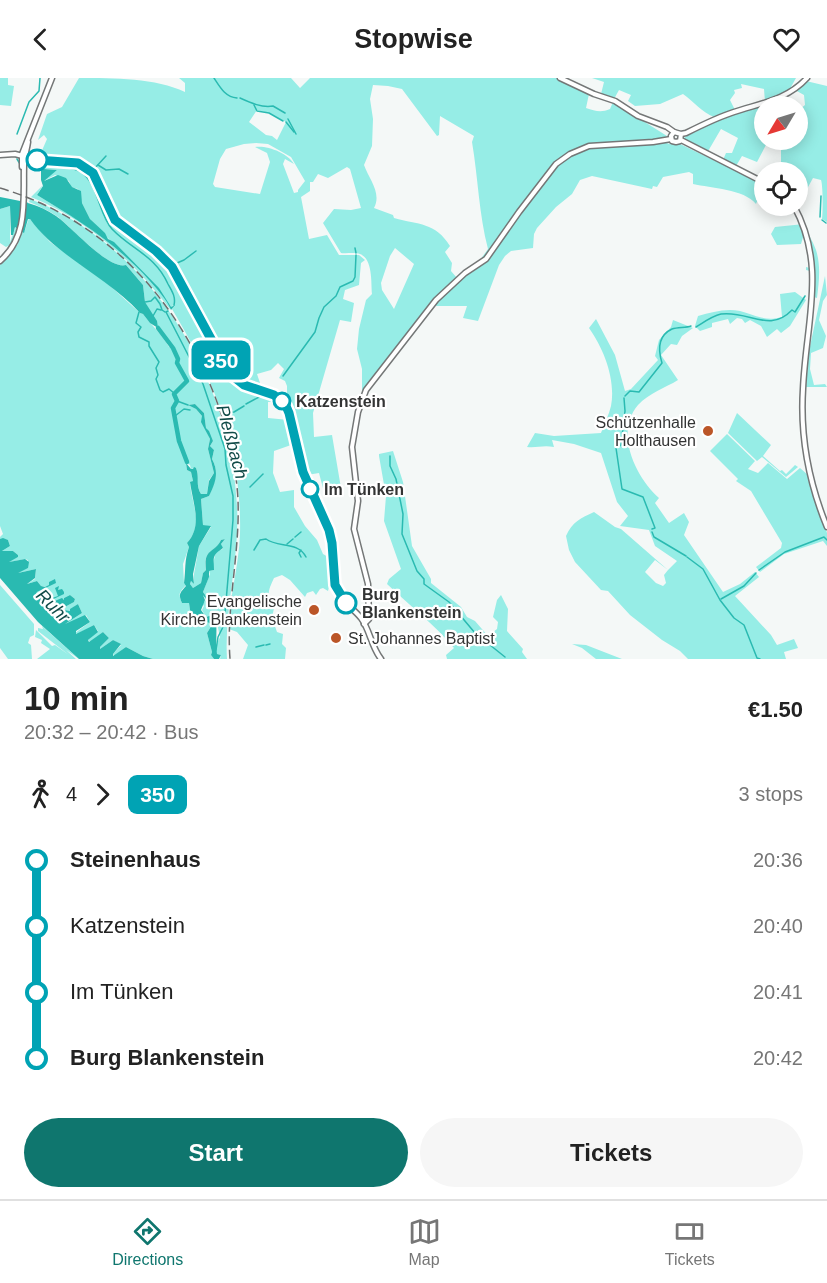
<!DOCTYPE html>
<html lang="en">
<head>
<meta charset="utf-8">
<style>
  :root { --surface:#fff; --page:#f6f6f6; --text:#222; --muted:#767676; --line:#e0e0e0; --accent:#0f766e }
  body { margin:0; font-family:Arial,sans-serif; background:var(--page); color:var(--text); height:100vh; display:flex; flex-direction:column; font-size:22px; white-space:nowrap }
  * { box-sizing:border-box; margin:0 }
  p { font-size:20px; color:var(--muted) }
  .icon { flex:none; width:33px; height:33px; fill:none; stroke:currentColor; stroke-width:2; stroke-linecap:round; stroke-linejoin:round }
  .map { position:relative; height:581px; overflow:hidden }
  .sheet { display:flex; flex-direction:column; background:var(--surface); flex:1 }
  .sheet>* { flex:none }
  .badge { padding:0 12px; border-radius:9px; font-size:21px; line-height:39px }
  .needle { width:39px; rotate:232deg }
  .tools { position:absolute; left:754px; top:18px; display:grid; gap:12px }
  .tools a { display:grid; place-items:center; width:54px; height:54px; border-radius:50%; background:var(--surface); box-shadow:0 3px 15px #0003; font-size:30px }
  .map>.badge { position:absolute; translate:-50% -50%; box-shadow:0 0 0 3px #fff }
  .legs { display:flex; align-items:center; gap:9px; height:66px; padding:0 24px; font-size:20px }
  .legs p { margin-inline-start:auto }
  .headline { display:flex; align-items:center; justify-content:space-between; height:102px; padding:0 24px }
  h1 { font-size:33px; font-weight:700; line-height:45px }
  .cta { display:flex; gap:12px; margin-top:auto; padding:12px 24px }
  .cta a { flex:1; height:69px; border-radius:36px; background:var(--accent); color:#fff; font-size:24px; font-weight:700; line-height:69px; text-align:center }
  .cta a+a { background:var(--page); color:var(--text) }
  ul { padding:0 24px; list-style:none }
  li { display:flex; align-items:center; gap:21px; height:66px; font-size:22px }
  li i { display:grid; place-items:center; width:9px; height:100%; margin:0 8px; background:currentColor }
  li i::after { content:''; width:15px; height:15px; margin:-8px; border:4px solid; border-radius:50%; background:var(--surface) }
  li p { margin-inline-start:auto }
  li:first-child i { background:linear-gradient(#0000 50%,currentColor 0) }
  li:last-child i { background:linear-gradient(currentColor 50%,#0000 0) }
  header { display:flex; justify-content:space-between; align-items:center; height:78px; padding:0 24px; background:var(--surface); font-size:27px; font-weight:700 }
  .tab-bar { display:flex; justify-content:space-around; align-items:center; height:84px; border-top:2px solid var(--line); background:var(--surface); font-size:16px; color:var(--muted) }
  .tab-bar a { display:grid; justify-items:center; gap:3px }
  .tab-bar .active { color:var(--accent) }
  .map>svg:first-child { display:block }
  .green { fill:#96ede6; fill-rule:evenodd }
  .water { fill:#2abab1 }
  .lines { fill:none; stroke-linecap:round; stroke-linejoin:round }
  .stream { stroke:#2abab1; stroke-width:1.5 }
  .river { stroke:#2abab1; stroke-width:4.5 }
  .secondary-casing { stroke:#747777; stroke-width:7 }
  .secondary { stroke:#fff; stroke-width:4 }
  .rail { stroke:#6c6d6d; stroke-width:1.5; stroke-dasharray:9 4.5; stroke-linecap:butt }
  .line-1-casing { stroke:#fff; stroke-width:14 }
  .line-1 { stroke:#00a3b4; stroke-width:9 }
  .stop-1-dot { fill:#fff; stroke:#00a3b4; stroke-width:3 }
  .poi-dot { fill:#bb5628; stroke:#fff; stroke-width:2 }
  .labels { text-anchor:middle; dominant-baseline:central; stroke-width:4.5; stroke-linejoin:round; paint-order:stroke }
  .stop-label { font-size:16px; font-weight:bold; fill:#333434; stroke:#fff; text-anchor:start }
  .poi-label { font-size:16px; fill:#333434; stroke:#fff; text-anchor:end }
  .water-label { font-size:18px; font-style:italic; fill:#114b48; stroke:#fff }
</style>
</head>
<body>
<header><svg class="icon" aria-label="back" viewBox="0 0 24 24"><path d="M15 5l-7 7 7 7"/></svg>Stopwise<svg class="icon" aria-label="heart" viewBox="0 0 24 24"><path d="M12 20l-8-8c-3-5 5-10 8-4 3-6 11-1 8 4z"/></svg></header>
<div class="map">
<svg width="827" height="581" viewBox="0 0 827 581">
  <rect width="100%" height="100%" fill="#f4f8f7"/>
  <g class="green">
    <polygon points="0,0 8,0 8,7 14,8 11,28 0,27"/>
    <path d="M79,0C114,0 156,0 185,14V5L179,0H291L300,10L310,0H558L589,16L586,30C595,33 601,35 610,31L613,24L667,58L663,60C667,67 670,67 678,65L765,107V121H758L756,126C744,111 711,110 693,106V96L689,94L663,99L657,109L653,108L652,111L592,98L580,102L572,116L556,129L537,150L534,156L533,170L511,173L505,178L499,187L478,243L463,240L467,228H433L466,196L480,188V182L488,171C479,137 478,99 472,64L474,58L440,38L439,57L437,58L402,11L388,8L373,7L370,21L373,41L372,68L364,87C369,101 382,115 374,130L393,137L394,140C419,147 435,144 450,168L445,174L452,185L451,193L457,200L450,207L363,314L362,313V291L357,271L359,251L366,222L372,216C371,205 373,181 360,176C355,174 346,176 341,175L323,145L334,131L351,132L361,130L350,91L347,89L328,100L318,96L313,104H310V113L301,119L309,161L327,157L339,177H359L365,182L361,185L359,207L345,212L343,221L354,225L351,244L340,242L313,335L314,359L332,357L342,416L325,418L319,395L307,397L287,324V308L285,303L279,300L284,291L278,285L271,292L257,296L260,305L255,309L246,306L231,296L176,193L142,161L115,140L93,94C80,82 56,85 40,77L47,61L44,57L38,62L47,36L62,29ZM257,32L269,35L286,44L277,62L272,58L266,57L249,44ZM256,65L268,66L291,79L305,103L298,112V114L294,115L283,86L285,81L294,86C288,75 267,67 255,69L267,75L270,84L260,116L215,109L213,106L220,81L226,71L244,66ZM395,170L414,186L394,231L382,212L381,205L390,178Z"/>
    <path d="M592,0H796L791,9L794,10L781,18L765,24L764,11L741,6L742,10L734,12L735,15L730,22L735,32L714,39C702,34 694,24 683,16L660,26L635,28L628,23L631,17L619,12L614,21L601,16L604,4Z"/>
    <path d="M806,3L827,8V144L822,141C823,134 823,108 821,102L813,100L807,111H805L802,115L798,111V94L781,89V70L767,65L757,84L742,78L736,88L723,82L726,75H732L738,60L721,51L707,75L683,61C688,56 693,55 699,52C724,38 744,34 770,26V28H765V62H798V29L800,31L805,27L804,17L795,12Z"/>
    <path d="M42,85L78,87L87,92L91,95L114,143L159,177L171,191L227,295L242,310L264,314L279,323L268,324V340L289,342L291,367L274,373L273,395L280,414L294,412V429L305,448L317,462L323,476L330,480L333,506L329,509L328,513L323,510L320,511L316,517L313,513L307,515L305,519L290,502L282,497L274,500C268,513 266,517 274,530L272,540L277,554L283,556L282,566L286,570L285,581H243L248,567L237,554L229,551C229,519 239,488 240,456C242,370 215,303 172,231L174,226L170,231C133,183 88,142 31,119L43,107L37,117L80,143L120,173L90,141L82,125L78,111L71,109L69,103L55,97L44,103L43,102L57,92L44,91Z"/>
    <path d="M30,121C150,167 232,302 237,428C240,480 224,531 227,581H220L221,577L217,576L215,570L220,559L215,536L206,539L202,532L204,528L202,526L206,522L203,517L204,516L207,522L208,521L203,514L210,496L209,493L214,492L213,486L216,473L223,471L221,466L225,461L221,462C216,474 202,472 206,492L203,495L201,505L193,510L190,506L191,503L194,506V496L199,468L211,449L203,447L201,421L209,418C215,404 219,394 212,381L214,372L210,368L213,363L206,350L204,335L195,326L188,327L196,331L202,338V344L210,361L208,371L214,395L209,402L207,416H201C195,406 200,400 196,390L191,391L190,387L186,385L187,392L191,394L193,403L190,405C192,428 204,446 187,465L189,469L183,486L184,505L186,507C179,515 178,515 182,525H189L191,539L206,543L212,547L207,555L212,574L211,577L214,581H153L143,578L126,569L114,578L113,576L121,567L113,562L100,571V569L109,560L103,554L90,564L88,562L98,553L94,547L77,556L75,555L90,544L86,537L66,547L65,546L82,535L78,526L71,531L70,533L65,532L54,537L62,528L63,530L74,524L75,521L70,517L64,520L65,522L62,521L45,527V525L55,520H52L48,513L38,516L36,515L46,509L41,508L37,503L27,506L35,501L36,491L18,495V493L28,490V482L25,481L10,484L9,483L18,479V477L13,473H2L10,468L8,462L0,461V459L3,456L0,448V187L18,166L26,124H28L23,154L25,152L29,140L50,164L108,206L140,235L143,236C152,248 161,255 169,269H172L158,249L145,224L143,207L126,187C109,192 72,150 58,139C48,132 39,128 29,124Z"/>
    <path d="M20,123C25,131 15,158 10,167L6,169L0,165V131L10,128V164L16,148Z"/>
    <path d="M804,146C807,155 813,163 816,172C821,188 819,204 817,220L814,219L810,193L806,192V189L814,191L812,178L804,156L801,166L777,167L771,156L775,149Z"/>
    <polygon points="825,198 827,217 823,223 819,242 826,258 823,270 811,275 810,291 814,307 825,306 827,309 806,309 809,273"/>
    <path d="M795,214L806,222L790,248L781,255L777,251L767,259L761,248L750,242L745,245L742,241L737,240L730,246L728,241L712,245V249L700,253L695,248L698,238C712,234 726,230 740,233C756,237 765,244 782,239L780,216Z"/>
    <path d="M596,241L615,277L625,313L631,311L658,282L655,278L659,262L671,249L673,242L693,250L682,258L677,267L671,266L661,277L678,302C665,310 649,315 638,327C614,355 636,400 659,420L655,425L669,445L684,435L689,444L684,457L723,514L740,506L755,494L759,499L735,518L771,557L777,567L794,561L798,570L784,574L786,581H688L680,573L662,562L630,537L608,513L601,512L575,484L569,472L566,458C572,444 581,440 594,434L615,449L621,451L668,492L677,483L655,468L649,452L620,448L628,438L617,424L601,375L574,366L552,362L554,369C543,367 537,370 527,369L535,355L554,358L601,355C604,346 609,337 611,328C616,302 604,271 589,250ZM655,482L668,492L664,497L666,505L663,508L656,505L645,494Z"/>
    <polygon points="737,335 771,367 763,378 780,393 782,392 786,396 795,387 798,389 786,399 762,379 757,383 728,355"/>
    <polygon points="727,356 755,383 748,391 758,395 768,385 787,401 800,390 808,397 827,455 827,468 823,463 784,476 760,494 756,489 781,470 782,465 751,413 736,403 738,401 710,373"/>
    <path d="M393,373L403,404L412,468L431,501V505L461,529L467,539L475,543L488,558L497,551L498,544L493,539L497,522L501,517L508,531L507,553L523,571L522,574L527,581H447L446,577L454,570C434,546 409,527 387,506L389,501L401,491L384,443L386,418L379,378V376Z"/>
    <polygon points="0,507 34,546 34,557 30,559 28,565 31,567 32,581 8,581 0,570"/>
    <polygon points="42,548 79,581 66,572 76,581 37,581 50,571 41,565 42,562 35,559 36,552 52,568 55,567 69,577 38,553 38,550 43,551"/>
    <polygon points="572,566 586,567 622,581 596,581 582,570"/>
  </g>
  <g class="water">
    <path d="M41,89L44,91L57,92L44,103L58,97L66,100L72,109L81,113L82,125L90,141L105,155L108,161L114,164L159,210L171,229L175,227L171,232C167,222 157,211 149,202C117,166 77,141 37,117L43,108L41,102Z"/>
    <path d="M0,119C21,123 39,126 56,138C71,148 108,192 126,187L143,207L145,224L157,243L158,250L150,245L143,236L140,235C108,199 57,179 30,141H28L24,155L15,149L13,157H11L10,128L0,131Z"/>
    <path d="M195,326L204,335L206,350L209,353L213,363L210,368L214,372L212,381C219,394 216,404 209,418L201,421L203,447L211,448L199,468L193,496L194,506L191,503L190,506L193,510L201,505L203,495L206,492C203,470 215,475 221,462L225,461L221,466L223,470C211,478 214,480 214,492L209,493V499L203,514L208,521L207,522L203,517L205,522L201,532L206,539L215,536C218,551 215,563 217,576L221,577L219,581H214L211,577L212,574L207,555L212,547L206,543L191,539L189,525H182C178,516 180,515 186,508L184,505C186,491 184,484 189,469L187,465C203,448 193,426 190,404L193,403L191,394L187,392L186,385L191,391H193L194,389L196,390C200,400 195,406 201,416H207L209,403L214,395L208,371L210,361L201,344L202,338L196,331L188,327Z"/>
    <polygon points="3,460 8,462 10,468 2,473 13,473 18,477 18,479 9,484 25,481 29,484 28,490 18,495 36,491 35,500 27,506 37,503 41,508 45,509 49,507 49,504 55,501 56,505 37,514 36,516 48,513 52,520 58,518 55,510 59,508 58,512 62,511 64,514 64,516 45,525 45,527 62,520 64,522 64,520 70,517 75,521 74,524 63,530 62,528 54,536 56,537 65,532 70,533 70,531 78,526 82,535 65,546 85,537 90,544 76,553 76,556 94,547 98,554 88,562 89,564 103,554 109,560 100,569 100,571 113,562 121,566 113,576 113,578 126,569 143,578 153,581 79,581 38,544 0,500 0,461"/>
  </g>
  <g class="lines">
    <g class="stream">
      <path d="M214,0C220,9 225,19 237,20"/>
      <path d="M240,20C251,25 262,30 273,28L285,35"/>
      <polyline points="254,27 257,33 269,35 283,43"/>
      <polyline points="288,41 296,56"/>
      <polyline points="286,44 294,54"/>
      <polyline points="17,56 29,24 39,13 40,0"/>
      <polyline points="17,81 20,86"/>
      <path d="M26,87C40,89 70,87 81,94C98,105 99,137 112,151C132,172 155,177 168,206C172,213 176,219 174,227"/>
      <polyline points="98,87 106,92 119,91 128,96"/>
      <polyline points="95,90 106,78"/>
      <polyline points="820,139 821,118"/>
      <polyline points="822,142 826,145"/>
      <polyline points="355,170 356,175"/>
      <polyline points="177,185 184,182 196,173"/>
      <polyline points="145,224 151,223 155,219 160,226 162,232 165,234"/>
      <polyline points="168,233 166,234 203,306 225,371 226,387 233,418 233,442 224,547 218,559 216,572"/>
      <polyline points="139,234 136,245 141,249 138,254 139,259 149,264 149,268 159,284 156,290 158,297 156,301 160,312 163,314 169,311 174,315"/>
      <polyline points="153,238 157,231 161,232"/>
      <path d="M696,249C704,244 712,238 721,236C749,232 769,256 792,232L795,234L805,218"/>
      <polyline points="283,298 315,254 319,240 324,229 336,218 340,209 353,203 355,199 356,177"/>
      <path d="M625,318L630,313L639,314L662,285C658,272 657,258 672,251C678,249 686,250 691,248"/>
      <polyline points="624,320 625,333 621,367 616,370 622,411 643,419 655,450 652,451"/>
      <polyline points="177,323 188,327"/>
      <polyline points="246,326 261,318"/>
      <polyline points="224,335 234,334 244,328"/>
      <polyline points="175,338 184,331 190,332"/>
      <polyline points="390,378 390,388 396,401 403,436 402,456 417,493 424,501 424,506 449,524 475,555 505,579"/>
      <polyline points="250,409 263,396"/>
      <polyline points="652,454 654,459 686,478"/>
      <polyline points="295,459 301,454"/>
      <polyline points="287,466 293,461"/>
      <path d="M254,472L260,462L266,461C278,470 298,463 306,479"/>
      <polyline points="301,472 299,475 301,479"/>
      <polyline points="687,479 703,491 720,522 734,540 744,547 757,580 760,581"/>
      <polyline points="759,492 785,474 824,459 827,462"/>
      <polyline points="721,521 744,508 756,495"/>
      <polyline points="266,567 270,566"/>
      <polyline points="256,569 264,567"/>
    </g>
    <polyline class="river" points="158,250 173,270 178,281 177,285 187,303 174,316 177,323 173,330 179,363 187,384"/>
    <g class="secondary-casing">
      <g id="secondary">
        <polyline points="560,0 594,16 615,23 638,38 667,49 674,54"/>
        <path d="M681,56L680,63L676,64L672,63L671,58L674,54L681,56L686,55C702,47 718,39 734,34C761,25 787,22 807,0"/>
        <polyline points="681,62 765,105"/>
        <path d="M0,77L15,76L41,83L78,85L91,92L115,142L156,173L172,189L228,293C245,314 272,307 285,328C294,342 297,373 302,390C309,412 323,431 330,453C335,471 330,490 335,508C339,522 352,529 361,540C370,552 371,568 381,581"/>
        <polyline points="22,89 22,76 52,0"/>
        <path d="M794,128C827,188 806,243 803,311C800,358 809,405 827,449"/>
        <path d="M0,183C29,158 23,121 24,87C24,79 27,72 28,64"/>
        <polyline points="364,546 369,541 368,506 354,451 358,423 352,369 358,334 366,312 436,222 465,195 486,181 519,134 556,86 570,76 589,68 653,64 671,61"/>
      </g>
    </g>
    <use href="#secondary" class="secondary"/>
    <path class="rail" d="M0,110C98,139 169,211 209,304C225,341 236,382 238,422C240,476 226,528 230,581"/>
  </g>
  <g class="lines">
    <g class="line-1-casing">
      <polyline id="line-1" points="37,82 78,85 93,95 115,142 156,173 172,189 230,296 244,307 274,317 286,328 289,335 303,394 329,452 332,465 335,507 346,525"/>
    </g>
    <use href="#line-1" class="line-1"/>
  </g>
  <g class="stop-1-dot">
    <circle cx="37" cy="82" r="10"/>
    <circle cx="282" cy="323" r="8"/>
    <circle cx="310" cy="411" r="8"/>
    <circle cx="346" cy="525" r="10"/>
  </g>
  <g class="poi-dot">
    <circle cx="708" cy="353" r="6"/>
    <circle cx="314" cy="532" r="6"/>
    <circle cx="336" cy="560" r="6"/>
  </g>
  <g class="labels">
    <g class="stop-label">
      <text x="296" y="323">Katzenstein</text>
      <text x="324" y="411">Im Tünken</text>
      <text x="362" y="516">Burg<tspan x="362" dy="18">Blankenstein</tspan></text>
    </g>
    <g class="poi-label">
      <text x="696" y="344">Schützenhalle<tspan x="696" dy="18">Holthausen</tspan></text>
      <text x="302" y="523">Evangelische<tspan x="302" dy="18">Kirche Blankenstein</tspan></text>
      <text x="348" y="560" text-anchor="start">St. Johannes Baptist</text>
    </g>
    <g class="water-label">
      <text transform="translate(232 364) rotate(75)">Pleßbach</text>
      <text transform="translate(53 528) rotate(45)">Ruhr</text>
    </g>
  </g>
</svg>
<div class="tools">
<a><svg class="needle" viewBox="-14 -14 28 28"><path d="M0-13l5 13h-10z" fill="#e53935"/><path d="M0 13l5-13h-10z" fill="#767676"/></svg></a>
<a><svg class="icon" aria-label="locate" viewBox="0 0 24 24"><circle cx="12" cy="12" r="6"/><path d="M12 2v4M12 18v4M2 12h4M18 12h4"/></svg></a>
</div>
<b class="badge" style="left:221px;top:282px;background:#00a3b4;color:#fff">350</b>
</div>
<section class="sheet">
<div class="headline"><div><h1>10 min</h1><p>20:32 – 20:42 · Bus</p></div><b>€1.50</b></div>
<div class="legs"><svg class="icon" aria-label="walk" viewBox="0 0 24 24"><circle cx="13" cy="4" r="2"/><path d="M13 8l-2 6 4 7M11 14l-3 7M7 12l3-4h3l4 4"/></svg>4<svg class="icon" aria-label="forward" viewBox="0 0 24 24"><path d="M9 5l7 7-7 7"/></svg><b class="badge" style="background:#00a3b4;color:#fff">350</b><p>3 stops</p></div>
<ul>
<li><i style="color:#00a3b4"></i><b>Steinenhaus</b><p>20:36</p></li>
<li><i style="color:#00a3b4"></i><span>Katzenstein</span><p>20:40</p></li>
<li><i style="color:#00a3b4"></i><span>Im Tünken</span><p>20:41</p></li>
<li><i style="color:#00a3b4"></i><b>Burg Blankenstein</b><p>20:42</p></li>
</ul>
<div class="cta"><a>Start</a><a>Tickets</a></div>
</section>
<nav class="tab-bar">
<a class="active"><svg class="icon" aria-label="directions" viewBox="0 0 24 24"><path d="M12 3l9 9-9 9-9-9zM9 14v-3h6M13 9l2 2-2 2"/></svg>Directions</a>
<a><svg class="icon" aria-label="map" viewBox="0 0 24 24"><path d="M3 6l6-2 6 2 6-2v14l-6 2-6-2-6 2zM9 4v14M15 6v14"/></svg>Map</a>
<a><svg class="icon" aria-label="tickets" viewBox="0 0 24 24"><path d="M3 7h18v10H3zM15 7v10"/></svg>Tickets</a>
</nav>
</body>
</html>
